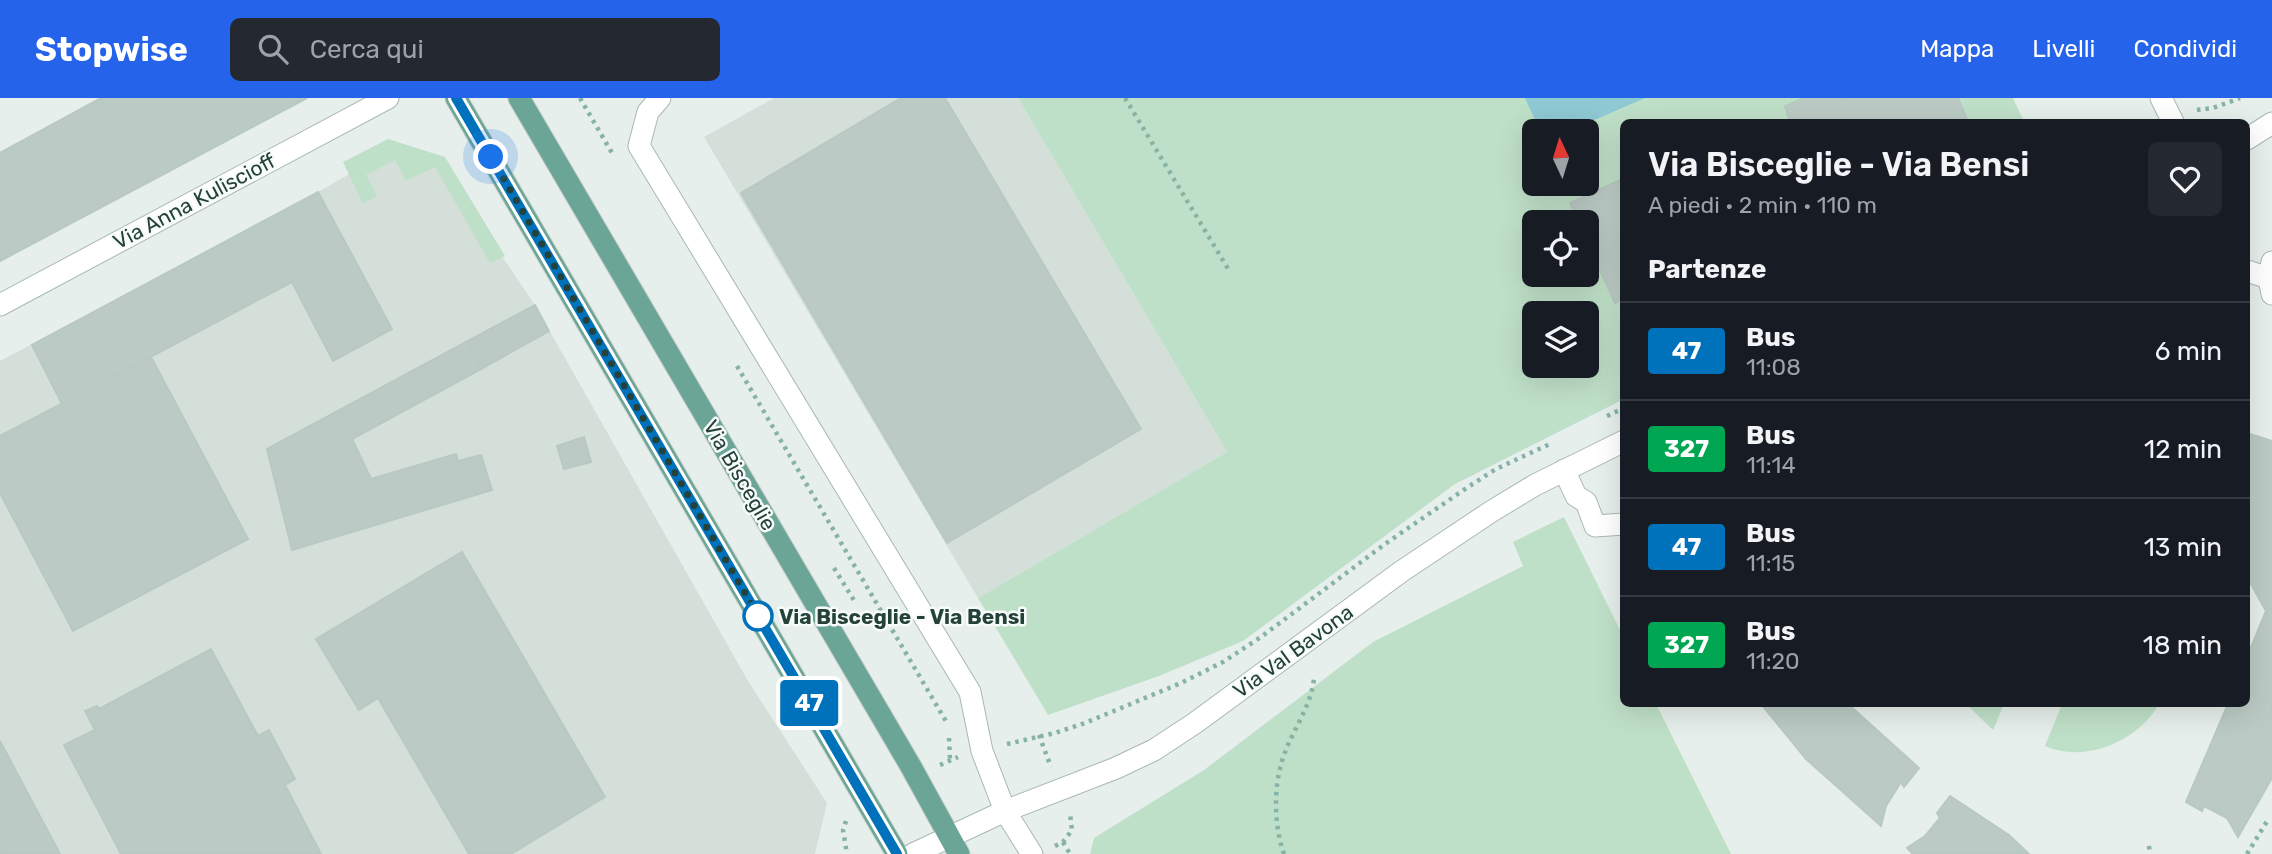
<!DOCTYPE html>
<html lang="it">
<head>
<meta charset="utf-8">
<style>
  :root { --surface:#171b24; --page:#242831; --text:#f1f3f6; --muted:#9ea1a6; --line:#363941; --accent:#2563eb }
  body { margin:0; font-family:Rubik,sans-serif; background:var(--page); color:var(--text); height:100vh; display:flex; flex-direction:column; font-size:26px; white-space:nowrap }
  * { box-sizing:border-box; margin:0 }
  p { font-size:23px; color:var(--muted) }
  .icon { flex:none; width:38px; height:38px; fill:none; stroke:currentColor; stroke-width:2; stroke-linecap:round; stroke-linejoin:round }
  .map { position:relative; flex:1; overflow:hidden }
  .drawer { position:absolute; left:1620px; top:21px; width:630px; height:588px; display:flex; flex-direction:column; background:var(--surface); border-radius:10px; box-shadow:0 7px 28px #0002 }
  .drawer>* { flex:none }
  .badge { padding:0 14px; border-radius:5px; font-size:24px; line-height:46px }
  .needle { width:46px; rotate:356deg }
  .controls { position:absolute; left:1522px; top:21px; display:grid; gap:14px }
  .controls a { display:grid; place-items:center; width:77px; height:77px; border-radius:10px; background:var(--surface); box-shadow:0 7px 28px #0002; font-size:35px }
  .you { position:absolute; width:35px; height:35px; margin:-18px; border:5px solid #fff; border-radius:50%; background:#1a73e8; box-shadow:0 0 0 10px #1a73e833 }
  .map>.badge { position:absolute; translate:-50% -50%; box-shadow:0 0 0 4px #fff }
  h2 { padding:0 28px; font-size:26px; line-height:63px }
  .round { display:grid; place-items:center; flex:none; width:74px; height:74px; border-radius:10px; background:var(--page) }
  .overview { display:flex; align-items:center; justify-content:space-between; height:119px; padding:0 28px }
  h1 { font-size:33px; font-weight:600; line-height:52px }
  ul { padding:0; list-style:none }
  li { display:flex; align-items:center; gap:21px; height:98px; padding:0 28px; border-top:2px solid var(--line) }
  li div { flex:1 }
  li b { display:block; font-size:26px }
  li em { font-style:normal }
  li .badge { min-width:77px; font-weight:700; text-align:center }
  header { display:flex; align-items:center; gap:42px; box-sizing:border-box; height:98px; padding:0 35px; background:var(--accent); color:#fff }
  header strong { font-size:33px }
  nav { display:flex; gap:38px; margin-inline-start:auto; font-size:24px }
  .search { width:490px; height:63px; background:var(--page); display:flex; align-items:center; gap:18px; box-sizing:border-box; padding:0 24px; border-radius:10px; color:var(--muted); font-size:26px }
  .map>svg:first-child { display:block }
  .built { fill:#d4dfda }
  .green { fill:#bfe0c8; fill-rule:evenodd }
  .water { fill:#8ec9d4 }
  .building { fill:#bbcac4; stroke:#b8c9c2; stroke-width:2 }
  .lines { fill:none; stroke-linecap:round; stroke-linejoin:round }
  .minor-casing { stroke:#a8b8b2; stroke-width:23 }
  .major-casing { stroke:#c2cac8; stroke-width:23 }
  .path { stroke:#86b3a5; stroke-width:4.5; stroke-dasharray:3.5 5; stroke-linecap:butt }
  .minor { stroke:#fff; stroke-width:21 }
  .major { stroke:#6aa596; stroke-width:21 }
  .line-casing { stroke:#fff; stroke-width:16 }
  .line { stroke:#0072bc; stroke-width:10 }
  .walk { stroke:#24423a; stroke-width:7; stroke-dasharray:0 12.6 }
  .stop-dot { fill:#fff; stroke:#0072bc; stroke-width:3.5 }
  .labels { text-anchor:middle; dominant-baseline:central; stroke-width:5; stroke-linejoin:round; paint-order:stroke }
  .street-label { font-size:21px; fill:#24423a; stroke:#f7fbf9 }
  .stop-label { font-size:21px; font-weight:bold; fill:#24423a; stroke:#f7fbf9; text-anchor:start }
</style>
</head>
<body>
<header>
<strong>Stopwise</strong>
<div class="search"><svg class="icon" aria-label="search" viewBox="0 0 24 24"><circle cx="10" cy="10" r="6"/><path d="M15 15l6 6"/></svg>Cerca qui</div>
<nav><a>Mappa</a><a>Livelli</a><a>Condividi</a></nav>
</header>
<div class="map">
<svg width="2272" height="756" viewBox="0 0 2272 756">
  <rect width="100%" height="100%" fill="#e6efeb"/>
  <g class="built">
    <polygon points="774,0 1018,0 1227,354 978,500 704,39"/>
    <polygon points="390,53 440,66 535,207 748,583 827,705 815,756 0,756 0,263 318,94"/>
  </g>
  <g class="green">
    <path d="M1018,0H2013L2024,24H1624V301L1455,386L1243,543L1159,578L1048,617L978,500L1227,354ZM1535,33H1587V86H1535ZM1535,124H1587V177H1535ZM1535,215H1587V268H1535Z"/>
    <polygon points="388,41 445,59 505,158 490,165 435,69 406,83 395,62 366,77 377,98 363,106 343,64"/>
    <polygon points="1564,419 1624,540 1624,606 1656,606 1731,756 1090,756 1094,740 1204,672 1373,544 1523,468 1513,444"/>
    <polygon points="1966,606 2004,606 1993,632"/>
    <path d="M2062,606H2159C2138,643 2085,666 2045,648Z"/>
  </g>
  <polygon class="water" points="1525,0 1645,0 1569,33 1540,33"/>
  <g class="building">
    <polygon points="101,0 307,0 0,163 0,55"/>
    <polygon points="901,0 945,0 1141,331 947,445 741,95"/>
    <polygon points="1804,0 1841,0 1842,2 1846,0 1958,0 1968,24 1790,24 1785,8"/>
    <polygon points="1624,80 1624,200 1615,205 1587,143 1587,124 1579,124 1570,105"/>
    <polygon points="318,94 392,231 333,263 292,184 62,306 32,247"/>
    <polygon points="535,207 549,233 481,271 468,243"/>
    <polygon points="468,243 481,271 352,341 371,381 456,356 458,363 481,357 492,392 292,452 267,351"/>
    <polygon points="151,259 248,441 73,533 0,395 0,338"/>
    <polygon points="2247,335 2272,343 2272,680 2238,739 2227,720 2204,708 2202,713 2186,704 2228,606 2247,606 2247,559 2266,513 2247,479"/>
    <polygon points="584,339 591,364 564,371 557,348"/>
    <polygon points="462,454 605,699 511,756 469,756 378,600 359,612 316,541"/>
    <polygon points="211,551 258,638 269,632 295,681 285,687 321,756 121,756 64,647 95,632 85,613 97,608 99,611"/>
    <polygon points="1761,606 1848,606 1919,670 1904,689 1901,684 1886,708 1881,728 1806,661"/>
    <polygon points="0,643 60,756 0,756"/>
    <polygon points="1950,698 2009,737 2029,756 1913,756 1907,750 1925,738 1940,720 1937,715"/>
  </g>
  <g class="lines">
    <g class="minor-casing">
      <g id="minor">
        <polyline points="660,0 648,14 639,48 970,594 982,653 1005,713 1032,756"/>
        <polyline points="2161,0 2173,24"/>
        <polyline points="2247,41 2272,25"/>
        <polyline points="2272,164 2269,180 2272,196"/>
        <polyline points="2247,173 2269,180"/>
        <polyline points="0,207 388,0"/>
        <polyline points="1564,372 1576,398 1586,404 1595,428 1624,426"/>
        <polyline points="913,756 1005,713 1116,670 1154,652 1195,625 1402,473 1492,413 1535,387 1624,343"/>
      </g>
    </g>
    <g class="major-casing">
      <g id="major">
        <polyline points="456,0 897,756"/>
        <polyline points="519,0 910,667 959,756"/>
      </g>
    </g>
    <g class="path">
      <polyline points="580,0 612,55"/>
      <polyline points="1125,0 1230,174"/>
      <polyline points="2197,12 2213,10 2240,0"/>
      <polyline points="2120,24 2132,24"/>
      <polyline points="737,268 947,625"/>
      <polyline points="1607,318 1624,310"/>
      <polyline points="834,470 855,504"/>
      <polyline points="1039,637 1051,669"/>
      <polyline points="949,640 950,661"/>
      <polyline points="1007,646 1055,635 1085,625 1181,585 1223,564 1261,539 1385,446 1468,389 1496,371 1552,345"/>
      <polyline points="940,667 958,659"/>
      <polyline points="846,723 843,732 847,756"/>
      <polyline points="1063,744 1070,756"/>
      <polyline points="1055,748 1063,744 1072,732 1070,716"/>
      <polyline points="2149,748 2150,756"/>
      <path d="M1284,756C1274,728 1273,689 1283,660C1292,632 1311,610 1314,580"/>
      <polyline points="2247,756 2269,720"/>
    </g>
    <use href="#minor" class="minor"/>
    <use href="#major" class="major"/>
  </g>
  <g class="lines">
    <g class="line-casing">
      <polyline id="line" points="456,0 897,756"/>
    </g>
    <use href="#line" class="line"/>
    <polyline class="walk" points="491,59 763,526 758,518"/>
  </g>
  <circle class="stop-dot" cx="758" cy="518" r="14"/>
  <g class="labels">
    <g class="street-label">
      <text transform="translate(194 103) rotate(-28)">Via Anna Kuliscioff</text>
      <text transform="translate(740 377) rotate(60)">Via Bisceglie</text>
      <text transform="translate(1293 553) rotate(-36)">Via Val Bavona</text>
    </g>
    <g class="stop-label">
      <text x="779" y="518">Via Bisceglie - Via Bensi</text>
    </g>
  </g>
</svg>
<div class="controls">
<a><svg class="needle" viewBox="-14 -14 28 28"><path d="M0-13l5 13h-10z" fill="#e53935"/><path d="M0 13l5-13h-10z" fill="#9ea1a6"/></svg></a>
<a><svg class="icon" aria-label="locate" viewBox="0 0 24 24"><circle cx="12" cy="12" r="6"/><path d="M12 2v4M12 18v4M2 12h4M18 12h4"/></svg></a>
<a><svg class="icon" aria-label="layers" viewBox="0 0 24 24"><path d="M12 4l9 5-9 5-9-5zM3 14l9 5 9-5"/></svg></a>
</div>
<div class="you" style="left:491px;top:59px"></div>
<b class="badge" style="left:809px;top:605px;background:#0072bc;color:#fff">47</b>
<section class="drawer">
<div class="overview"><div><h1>Via Bisceglie - Via Bensi</h1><p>A piedi · 2 min · 110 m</p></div><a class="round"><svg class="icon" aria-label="heart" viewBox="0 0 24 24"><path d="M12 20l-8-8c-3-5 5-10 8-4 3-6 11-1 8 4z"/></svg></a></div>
<h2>Partenze</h2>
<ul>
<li><span class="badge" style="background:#0072bc;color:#fff">47</span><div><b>Bus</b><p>11:08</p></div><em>6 min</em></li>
<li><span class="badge" style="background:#00a651;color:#fff">327</span><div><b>Bus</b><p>11:14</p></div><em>12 min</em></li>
<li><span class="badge" style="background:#0072bc;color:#fff">47</span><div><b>Bus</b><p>11:15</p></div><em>13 min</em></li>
<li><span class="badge" style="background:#00a651;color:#fff">327</span><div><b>Bus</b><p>11:20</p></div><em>18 min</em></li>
</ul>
</section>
</div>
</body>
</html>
